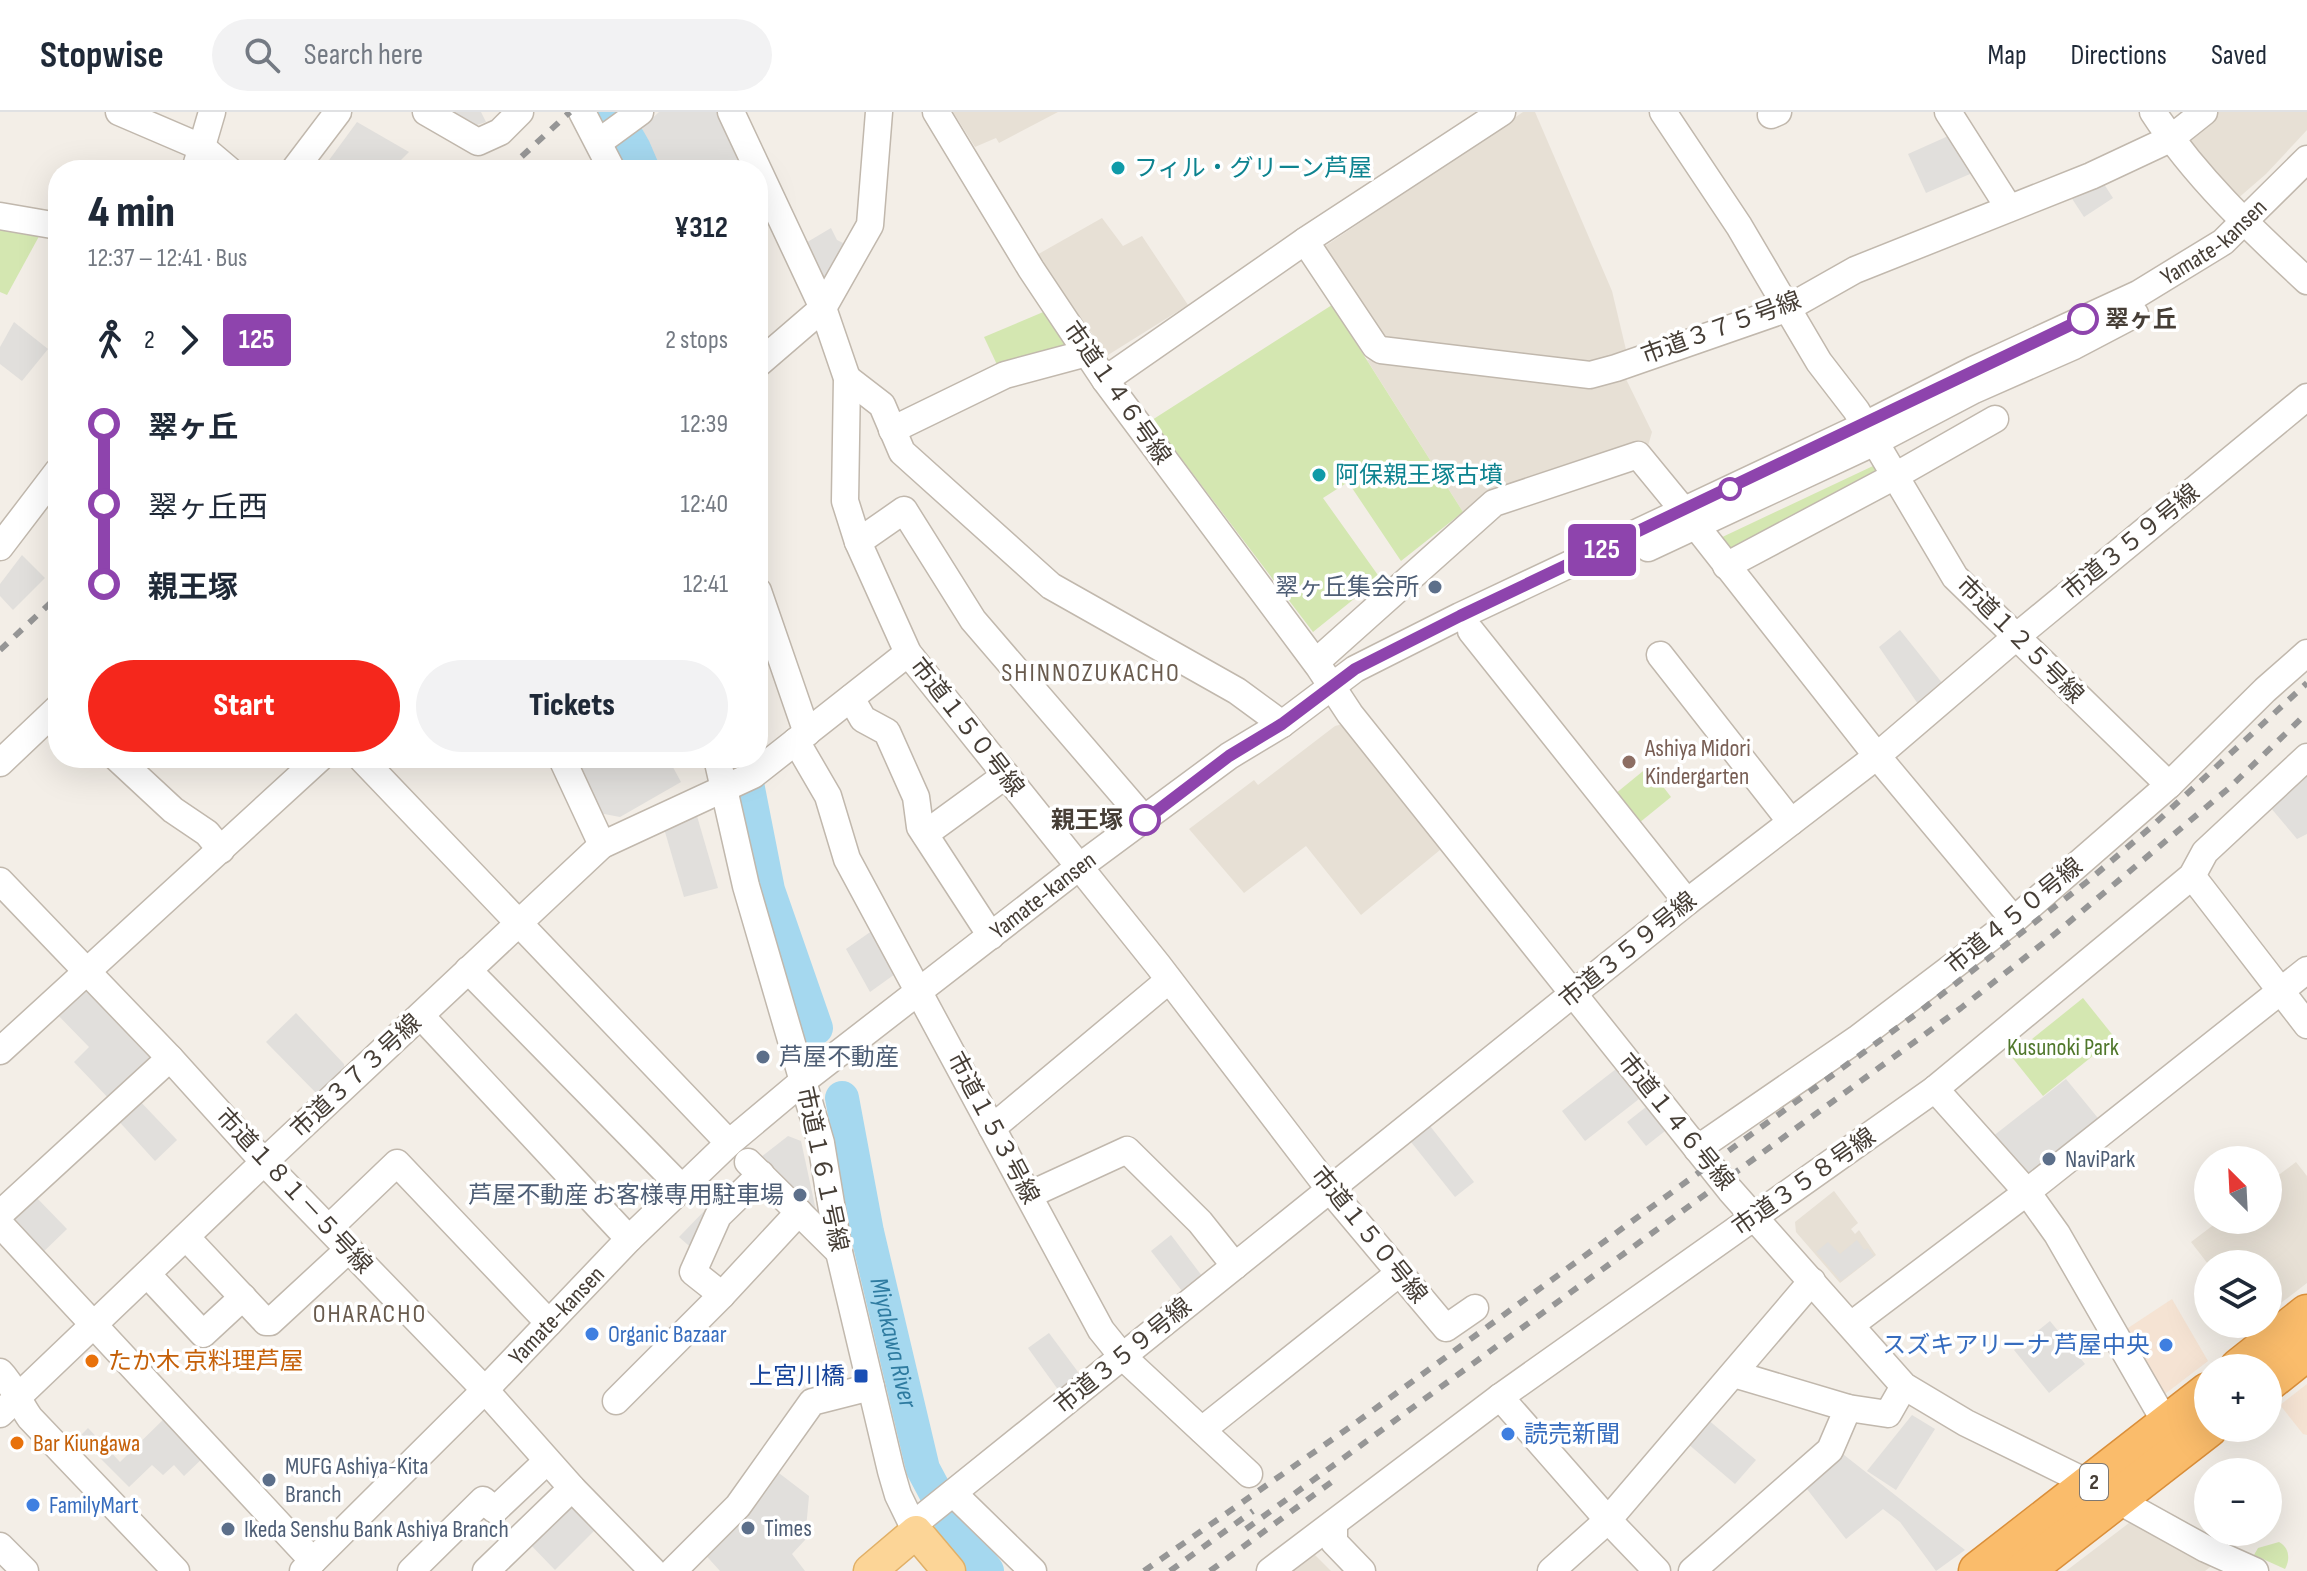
<!DOCTYPE html>
<html lang="en">
<head>
<meta charset="utf-8">
<style>
  :root { --surface:#fff; --page:#f2f2f3; --text:#1f2937; --muted:#747a83; --line:#e0e1e3; --accent:#f5271c }
  body { margin:0; font-family:"Sofia Sans Condensed","Noto Sans JP",sans-serif; background:var(--page); color:var(--text); height:100vh; display:flex; flex-direction:column; font-size:30px; white-space:nowrap }
  * { box-sizing:border-box; margin:0 }
  p { font-size:26px; color:var(--muted) }
  .icon { flex:none; width:44px; height:44px; fill:none; stroke:currentColor; stroke-width:2; stroke-linecap:round; stroke-linejoin:round }
  .map { position:relative; flex:1; overflow:hidden }
  .side { position:absolute; left:48px; top:48px; width:720px; height:608px; display:flex; flex-direction:column; background:var(--surface); border-radius:32px; box-shadow:0 8px 32px #0002 }
  .side>* { flex:none }
  .badge { padding:0 16px; border-radius:6px; font-size:28px; line-height:52px }
  .needle { width:52px; rotate:336deg }
  .fabs { position:absolute; left:2194px; top:1034px; display:grid; gap:16px }
  .fabs a { display:grid; place-items:center; width:88px; height:88px; border-radius:50%; background:var(--surface); box-shadow:0 8px 32px #0002; font-size:40px }
  .map>.badge { position:absolute; translate:-50% -50%; box-shadow:0 0 0 4px #fff }
  .legs { display:flex; align-items:center; gap:12px; height:88px; padding:0 40px; font-size:26px }
  .legs p { margin-inline-start:auto }
  .overview { display:flex; align-items:center; justify-content:space-between; height:136px; padding:0 40px }
  h1 { font-size:44px; font-weight:800; line-height:60px }
  .button { display:flex; gap:16px; margin-top:auto; padding:16px 40px }
  .button a { flex:1; height:92px; border-radius:48px; background:var(--accent); color:#fff; font-size:32px; font-weight:800; line-height:92px; text-align:center }
  .button a+a { background:var(--page); color:var(--text) }
  ul { padding:0 40px; list-style:none }
  li { display:flex; align-items:center; gap:28px; height:80px; font-size:30px }
  li i { display:grid; place-items:center; width:12px; height:100%; margin:0 10px; background:currentColor }
  li i::after { content:''; width:20px; height:20px; margin:-10px; border:6px solid; border-radius:50%; background:var(--surface) }
  li p { margin-inline-start:auto }
  li:first-child i { background:linear-gradient(#0000 50%,currentColor 0) }
  li:last-child i { background:linear-gradient(currentColor 50%,#0000 0) }
  header { display:flex; align-items:center; gap:48px; box-sizing:border-box; height:112px; padding:0 40px; background:var(--surface); border-bottom:2px solid var(--line) }
  header strong { font-size:38px }
  nav { display:flex; gap:44px; margin-inline-start:auto; font-size:28px }
  .search { width:560px; height:72px; background:var(--page); display:flex; align-items:center; gap:20px; box-sizing:border-box; padding:0 28px; border-radius:44px; color:var(--muted); font-size:30px }
  .map>svg:first-child { display:block }
  .residential { fill:#e7e0d5 }
  .commercial { fill:#f5e3d3 }
  .green { fill:#d4e7b1 }
  .parking { fill:#e1dfdc }
  .lines { fill:none; stroke-linecap:round; stroke-linejoin:round }
  .river { stroke:#a5d8ef; stroke-width:34 }
  .minor-casing { stroke:#c1b8ad; stroke-width:29 }
  .major-casing { stroke:#e1b067; stroke-width:35 }
  .highway-casing { stroke:#da8f3a; stroke-width:41 }
  .minor { stroke:#fff; stroke-width:26 }
  .major { stroke:#fcd597; stroke-width:32 }
  .highway { stroke:#fabc6b; stroke-width:38 }
  .rail { stroke:#969696; stroke-width:6; stroke-dasharray:10 10; stroke-linecap:butt }
  .line-1-casing { stroke:#fff; stroke-width:18 }
  .line-1 { stroke:#8e44ad; stroke-width:12 }
  .culture-dot { fill:#0f9aa8; stroke:#fff; stroke-width:3 }
  .stop-1-dot { fill:#fff; stroke:#8e44ad; stroke-width:4 }
  .service-dot { fill:#5c6f8a; stroke:#fff; stroke-width:3 }
  .education-dot { fill:#8d6e63; stroke:#fff; stroke-width:3 }
  .shop-dot { fill:#3f7fe0; stroke:#fff; stroke-width:3 }
  .food-dot { fill:#e8710a; stroke:#fff; stroke-width:3 }
  .transit-dot { fill:#1a4fb4; stroke:#fff; stroke-width:3 }
  .labels { text-anchor:middle; dominant-baseline:central; stroke-width:7; stroke-linejoin:round; paint-order:stroke }
  .shield { fill:#fff; stroke:#7e7872; stroke-width:2 }
  .shield-label { font-size:22px; font-weight:bold; fill:#463e36 }
  .culture-label { font-size:24px; fill:#0d838f; stroke:#fff; text-anchor:start }
  .street-label { font-size:24px; fill:#463e36; stroke:#fff }
  .stop-label { font-size:24px; font-weight:bold; fill:#463e36; stroke:#fff; text-anchor:start }
  .service-label { font-size:24px; fill:#4e5e75; stroke:#fff; text-anchor:start }
  .education-label { font-size:24px; fill:#785e54; stroke:#fff; text-anchor:start }
  .park-label { font-size:24px; fill:#4f772b; stroke:#fff }
  .shop-label { font-size:24px; fill:#366cbe; stroke:#fff; text-anchor:start }
  .food-label { font-size:24px; fill:#c56008; stroke:#fff; text-anchor:start }
  .transit-label { font-size:24px; fill:#164399; stroke:#fff; text-anchor:end }
  .neighbourhood-label { font-size:26px; letter-spacing:2px; fill:#695b4e; stroke:#fff }
  .water-label { font-size:26px; font-style:italic; fill:#2e7ba0; stroke:#fff }
</style>
</head>
<body>
<header>
<strong>Stopwise</strong>
<div class="search"><svg class="icon" aria-label="search" viewBox="0 0 24 24"><circle cx="10" cy="10" r="6"/><path d="M15 15l6 6"/></svg>Search here</div>
<nav><a>Map</a><a>Directions</a><a>Saved</a></nav>
</header>
<div class="map">
<svg width="2307" height="1459" viewBox="0 0 2307 1459">
  <rect width="100%" height="100%" fill="#f3eee7"/>
  <g class="residential">
    <polygon points="953,0 1058,0 999,31 996,26 975,35"/>
    <polygon points="1523,0 1535,0 1612,179 1627,242 1588,253 1378,230 1324,135"/>
    <polygon points="2217,0 2307,0 2307,18 2266,62 2236,88 2186,36 2189,22"/>
    <polygon points="1102,106 1123,134 1142,124 1188,193 1108,243 1035,144"/>
    <polygon points="1367,248 1595,269 1624,263 1652,320 1648,334 1637,329 1488,386 1463,400"/>
    <polygon points="1347,611 1434,724 1440,738 1361,803 1306,734 1244,781 1189,717 1254,668 1258,673 1335,614"/>
    <polygon points="2296,1050 2307,1064 2307,1171 2268,1201 2268,1152 2208,1152 2191,1130 2220,1108 2268,1108 2268,1071"/>
    <polygon points="1834,1079 1858,1111 1851,1117 1855,1122 1859,1118 1876,1143 1840,1171 1796,1120 1795,1110"/>
    <polygon points="2133,1408 2214,1452 2205,1459 2066,1459"/>
    <polygon points="1308,1436 1331,1459 1279,1459"/>
  </g>
  <g class="commercial">
    <polygon points="2172,1187 2208,1249 2161,1285 2125,1218"/>
    <polygon points="2307,1272 2307,1323 2303,1322 2280,1293"/>
  </g>
  <g class="green">
    <polygon points="0,111 43,117 7,183 0,180"/>
    <polygon points="1332,193 1463,400 1401,449 1348,370 1323,386 1380,466 1313,520 1152,308"/>
    <polygon points="1048,198 1074,233 999,257 984,225"/>
    <polygon points="1873,354 1876,360 1734,437 1719,434 1716,428"/>
    <polygon points="1648,655 1671,685 1639,711 1615,682"/>
    <polygon points="2083,886 2115,926 2043,984 2011,944"/>
    <path d="M2279,1430C2290,1436 2290,1448 2285,1457L2254,1443L2258,1436Z"/>
  </g>
  <g class="parking">
    <polygon points="454,0 481,0 486,10 474,14"/>
    <polygon points="659,0 724,0 751,58 658,58 642,16"/>
    <polygon points="357,10 409,40 391,58 327,58 324,55"/>
    <polygon points="1955,21 1977,59 1926,81 1908,42"/>
    <polygon points="2100,66 2113,86 2084,105 2067,79"/>
    <polygon points="831,116 837,128 851,135 829,169 820,168 804,132"/>
    <polygon points="14,210 48,237 22,269 0,252 0,235"/>
    <polygon points="22,443 45,466 13,498 0,484 0,472"/>
    <polygon points="1900,518 1943,572 1918,592 1879,535"/>
    <polygon points="578,646 668,646 681,670 620,705 599,701 575,656"/>
    <polygon points="2307,659 2307,722 2297,727 2270,695"/>
    <polygon points="697,704 718,776 684,785 663,713"/>
    <polygon points="876,816 902,857 870,880 846,837"/>
    <polygon points="77,877 90,877 158,948 113,991 74,950 89,935 54,899"/>
    <polygon points="296,901 344,952 345,963 321,986 266,930"/>
    <polygon points="1616,957 1639,987 1585,1029 1562,999"/>
    <polygon points="2066,967 2102,1011 2032,1071 1992,1025"/>
    <polygon points="136,985 177,1028 155,1049 115,1005"/>
    <polygon points="1646,995 1665,1019 1646,1034 1627,1010"/>
    <polygon points="1430,1014 1474,1070 1455,1085 1411,1030"/>
    <polygon points="788,1024 801,1029 820,1117 756,1049"/>
    <polygon points="741,1061 748,1071 696,1140 679,1125"/>
    <polygon points="32,1081 67,1117 38,1145 2,1110"/>
    <polygon points="1171,1123 1202,1164 1182,1179 1151,1139"/>
    <polygon points="1857,1128 1864,1138 1868,1136 1874,1144 1841,1169 1816,1140 1828,1130 1840,1142"/>
    <polygon points="2050,1209 2085,1252 2049,1281 2014,1238"/>
    <polygon points="1049,1221 1081,1264 1059,1279 1028,1236"/>
    <polygon points="169,1302 207,1342 184,1364 174,1353 163,1363 152,1353 129,1375 79,1325 88,1316 120,1350"/>
    <polygon points="1912,1303 1935,1317 1896,1378 1867,1359"/>
    <polygon points="1707,1307 1756,1348 1735,1372 1687,1331"/>
    <polygon points="1839,1339 1965,1438 1936,1459 1900,1410 1883,1397 1846,1427 1803,1372"/>
    <polygon points="771,1355 809,1384 805,1428 792,1442 805,1459 720,1459 701,1438"/>
    <polygon points="569,1385 599,1414 555,1458 526,1428"/>
  </g>
  <g class="lines">
    <g class="river">
      <polyline points="613,0 634,37 643,58"/>
      <polyline points="742,646 768,778 816,916"/>
      <path id="s1" d="M842,986L867,1120L923,1357L956,1419L987,1459"/>
    </g>
    <g class="minor-casing">
      <g id="minor">
        <polyline points="119,0 203,36 229,58"/>
        <polyline points="426,0 478,30 500,20 520,0"/>
        <polyline points="582,0 612,58"/>
        <polyline points="731,0 823,196 847,266 845,389 858,430 908,541 1158,853 1330,1078 1446,1216 1475,1196"/>
        <polyline points="936,0 1031,157 1105,268 1319,555 1350,602 1730,1078 1904,1274 1966,1311 2074,1364 2206,1437 2255,1459"/>
        <polyline points="1663,0 1739,114 1819,250 1856,298 1955,465 2169,673"/>
        <polyline points="1948,0 2009,96"/>
        <path d="M2153,0C2195,65 2251,117 2307,169"/>
        <polyline points="1771,3 1778,0"/>
        <polyline points="599,30 640,0"/>
        <polyline points="195,58 212,0"/>
        <polyline points="294,58 338,0"/>
        <polyline points="0,104 58,114"/>
        <polyline points="1305,129 1375,234 1381,238 1590,263 1616,256 1786,197 1855,158 2091,64 2170,27 2204,0"/>
        <polyline points="758,252 823,196 870,113 879,0"/>
        <polyline points="847,266 882,293 902,340 1051,474 1237,579 1282,612"/>
        <polyline points="1105,268 1305,129 1502,0"/>
        <polyline points="892,318 1005,263 1087,241"/>
        <polyline points="1696,414 1877,644 2014,808"/>
        <polyline points="858,430 904,398 973,508 1145,708"/>
        <polyline points="0,435 58,359"/>
        <polyline points="1648,436 1875,330 1974,278 2074,234 2135,202"/>
        <polyline points="1726,454 1895,364 1995,307"/>
        <polyline points="758,479 807,621"/>
        <polyline points="1471,519 1687,790"/>
        <polyline points="1660,543 1791,710"/>
        <polyline points="1316,550 1494,391 1638,343 1684,399"/>
        <polyline points="851,586 863,607 887,620 916,685 920,715 991,824"/>
        <polyline points="796,629 828,684 847,747 1101,1218 1122,1244 1249,1362"/>
        <polyline points="117,646 173,698 207,721 221,738"/>
        <polyline points="361,646 729,1031"/>
        <polyline points="564,646 563,649 602,733"/>
        <polyline points="717,646 746,774 821,1031 839,1140 891,1359 898,1383 916,1420"/>
        <polyline points="0,651 58,596"/>
        <polyline points="925,722 1006,663"/>
        <polyline points="2192,764 2307,913"/>
        <polyline points="0,769 170,946 264,1050 485,1278 572,1376 653,1459"/>
        <polyline points="468,858 682,1076"/>
        <polyline points="421,904 629,1127"/>
        <polyline points="0,939 320,646"/>
        <polyline points="1935,977 2027,1080 2057,1122 2167,1313"/>
        <polyline points="992,1016 1169,868"/>
        <polyline points="1697,1037 1857,927 2014,808 2169,673 2265,578 2307,541"/>
        <polyline points="748,1050 839,1140"/>
        <polyline points="1029,1083 1127,1038 1200,1110 1235,1154"/>
        <polyline points="0,1102 170,946"/>
        <polyline points="0,1112 313,1449"/>
        <polyline points="329,1116 397,1051 549,1211"/>
        <polyline points="186,1125 266,1210 270,1210 349,1137"/>
        <polyline points="147,1162 203,1222 243,1185"/>
        <polyline points="722,1183 693,1160 718,1104 761,1062"/>
        <polyline points="1851,1213 2027,1080 2307,858"/>
        <path d="M0,1260C13,1273 19,1291 30,1306L176,1459"/>
        <polyline points="1734,1262 1848,1296 1888,1302 1904,1274"/>
        <polyline points="1500,1285 1608,1408 1657,1459"/>
        <polyline points="616,1289 722,1183 799,1100"/>
        <polyline points="0,1302 264,1050 602,733 753,663 908,541"/>
        <polyline points="1202,1318 1398,1162"/>
        <polyline points="953,1381 1033,1459"/>
        <polyline points="1334,1411 1334,1430 1362,1459"/>
        <polyline points="913,1413 1687,790 1877,644 2016,525 2307,285"/>
        <polyline points="0,1434 25,1459"/>
        <path id="s2" d="M303,1459L485,1278L629,1127L729,1031L803,969L1079,755L1229,644L1282,612L1355,557L1460,504L1865,313L1973,258L2138,182L2223,130L2307,47"/>
        <polyline points="411,1459 483,1388 495,1398 547,1349"/>
        <polyline points="486,1459 572,1376"/>
        <polyline points="673,1459 738,1394 812,1290 871,1275"/>
        <polyline points="1270,1459 1500,1285 1935,977 2192,764 2205,740 2307,645"/>
        <polyline points="1551,1459 1608,1408 1812,1169"/>
        <polyline points="1692,1459 1830,1338 1848,1296"/>
      </g>
    </g>
    <g class="major-casing">
      <polyline id="major" points="870,1459 916,1420 949,1459"/>
    </g>
    <g class="highway-casing">
      <g id="highway">
        <polyline points="2239,1256 2307,1202"/>
        <polyline points="2268,1270 2307,1239"/>
        <polyline points="1978,1459 2208,1280"/>
        <polyline points="2024,1459 2208,1316"/>
      </g>
    </g>
    <use href="#minor" class="minor"/>
    <use href="#major" class="major"/>
    <use href="#highway" class="highway"/>
    <g class="rail">
      <polyline points="507,58 570,0"/>
      <polyline points="0,538 58,484"/>
      <polyline points="1246,1417 1961,896 2056,821 2229,676 2307,601"/>
      <polyline points="1144,1459 1350,1315 1919,900 2088,769 2150,716 2307,571"/>
      <polyline points="1170,1459 1253,1399"/>
      <polyline points="1210,1459 1337,1366"/>
    </g>
  </g>
  <g class="lines">
    <g class="line-1-casing">
      <polyline id="line-1" points="1145,708 1229,644 1282,612 1355,557 1460,504 2083,207"/>
    </g>
    <use href="#line-1" class="line-1"/>
  </g>
  <g class="culture-dot">
    <circle cx="1118" cy="56" r="8"/>
    <circle cx="1319" cy="363" r="8"/>
  </g>
  <g class="stop-1-dot">
    <circle cx="2083" cy="207" r="14"/>
    <circle cx="1730" cy="377" r="10"/>
    <circle cx="1145" cy="708" r="14"/>
  </g>
  <g class="service-dot">
    <circle cx="1435" cy="475" r="8"/>
    <circle cx="763" cy="945" r="8"/>
    <circle cx="2049" cy="1047" r="8"/>
    <circle cx="800" cy="1083" r="8"/>
    <circle cx="269" cy="1368" r="8"/>
    <circle cx="748" cy="1416" r="8"/>
    <circle cx="228" cy="1417" r="8"/>
  </g>
  <circle class="education-dot" cx="1629" cy="650" r="8"/>
  <g class="shop-dot">
    <circle cx="592" cy="1222" r="8"/>
    <circle cx="2166" cy="1233" r="8"/>
    <circle cx="1508" cy="1322" r="8"/>
    <circle cx="33" cy="1393" r="8"/>
  </g>
  <g class="food-dot">
    <circle cx="92" cy="1249" r="8"/>
    <circle cx="17" cy="1331" r="8"/>
  </g>
  <rect class="transit-dot" x="853" y="1256" width="16" height="16" rx="4"/>
  <g class="labels">
    <rect class="shield" x="2080" y="1352" width="28" height="36" rx="6"/>
    <g class="shield-label">
      <text x="2094" y="1370">2</text>
    </g>
    <g class="culture-label">
      <text x="1134" y="56">フィル・グリーン芦屋</text>
      <text x="1335" y="363">阿保親王塚古墳</text>
    </g>
    <g class="street-label">
      <text stroke="none"><textPath href="#s2" startOffset="2350">Yamate-kansen</textPath></text>
      <text transform="translate(1721 216) rotate(-20)">市道３７５号線</text>
      <text transform="translate(1117 281) rotate(55)">市道１４６号線</text>
      <text transform="translate(2131 430) rotate(-39)">市道３５９号線</text>
      <text transform="translate(2020 528) rotate(45)">市道１２５号線</text>
      <text transform="translate(967 615) rotate(52)">市道１５０号線</text>
      <text stroke="none"><textPath href="#s2" startOffset="1004">Yamate-kansen</textPath></text>
      <text transform="translate(2014 804) rotate(-39)">市道４５０号線</text>
      <text transform="translate(1628 838) rotate(-39)">市道３５９号線</text>
      <text transform="translate(356 964) rotate(-43)">市道３７３号線</text>
      <text transform="translate(1676 1010) rotate(51)">市道１４６号線</text>
      <text transform="translate(993 1016) rotate(62)">市道１５３号線</text>
      <text transform="translate(822 1057) rotate(78)">市道１６１号線</text>
      <text transform="translate(1804 1070) rotate(-35)">市道３５８号線</text>
      <text transform="translate(294 1079) rotate(47)">市道１８１－５号線</text>
      <text transform="translate(1369 1123) rotate(51)">市道１５０号線</text>
      <text stroke="none"><textPath href="#s2" startOffset="360">Yamate-kansen</textPath></text>
      <text transform="translate(1123 1244) rotate(-39)">市道３５９号線</text>
    </g>
    <g class="stop-label">
      <text x="2105" y="207">翠ヶ丘</text>
      <text x="1123" y="708" text-anchor="end">親王塚</text>
    </g>
    <g class="service-label">
      <text x="1419" y="475" text-anchor="end">翠ヶ丘集会所</text>
      <text x="779" y="945">芦屋不動産</text>
      <text x="2065" y="1047">NaviPark</text>
      <text x="784" y="1083" text-anchor="end">芦屋不動産 お客様専用駐車場</text>
      <text x="285" y="1354">MUFG Ashiya-Kita<tspan x="285" dy="28">Branch</tspan></text>
      <text x="764" y="1416">Times</text>
      <text x="244" y="1417">Ikeda Senshu Bank Ashiya Branch</text>
    </g>
    <g class="education-label">
      <text x="1645" y="636">Ashiya Midori<tspan x="1645" dy="28">Kindergarten</tspan></text>
    </g>
    <g class="park-label">
      <text x="2063" y="935">Kusunoki Park</text>
    </g>
    <g class="shop-label">
      <text x="608" y="1222">Organic Bazaar</text>
      <text x="2150" y="1233" text-anchor="end">スズキアリーナ 芦屋中央</text>
      <text x="1524" y="1322">読売新聞</text>
      <text x="49" y="1393">FamilyMart</text>
    </g>
    <g class="food-label">
      <text x="108" y="1249">たか木 京料理芦屋</text>
      <text x="33" y="1331">Bar Kiungawa</text>
    </g>
    <g class="transit-label">
      <text x="845" y="1264">上宮川橋</text>
    </g>
    <g class="neighbourhood-label">
      <text x="1091" y="561">SHINNOZUKACHO</text>
      <text x="370" y="1202">OHARACHO</text>
    </g>
    <g class="water-label">
      <text stroke="none"><textPath href="#s1" startOffset="250">Miyakawa River</textPath></text>
    </g>
  </g>
</svg>
<div class="fabs">
<a><svg class="needle" viewBox="-14 -14 28 28"><path d="M0-13l5 13h-10z" fill="#e53935"/><path d="M0 13l5-13h-10z" fill="#747a83"/></svg></a>
<a><svg class="icon" aria-label="layers" viewBox="0 0 24 24"><path d="M12 4l9 5-9 5-9-5zM3 14l9 5 9-5"/></svg></a>
<a>+</a>
<a>−</a>
</div>
<b class="badge" style="left:1602px;top:438px;background:#8e44ad;color:#fff">125</b>
<section class="side">
<div class="overview"><div><h1>4 min</h1><p>12:37 – 12:41 · Bus</p></div><b>¥312</b></div>
<div class="legs"><svg class="icon" aria-label="walk" viewBox="0 0 24 24"><circle cx="13" cy="4" r="2"/><path d="M13 8l-2 6 4 7M11 14l-3 7M7 12l3-4h3l4 4"/></svg>2<svg class="icon" aria-label="forward" viewBox="0 0 24 24"><path d="M9 5l7 7-7 7"/></svg><b class="badge" style="background:#8e44ad;color:#fff">125</b><p>2 stops</p></div>
<ul>
<li><i style="color:#8e44ad"></i><b>翠ヶ丘</b><p>12:39</p></li>
<li><i style="color:#8e44ad"></i><span>翠ヶ丘西</span><p>12:40</p></li>
<li><i style="color:#8e44ad"></i><b>親王塚</b><p>12:41</p></li>
</ul>
<div class="button"><a>Start</a><a>Tickets</a></div>
</section>
</div>
</body>
</html>
